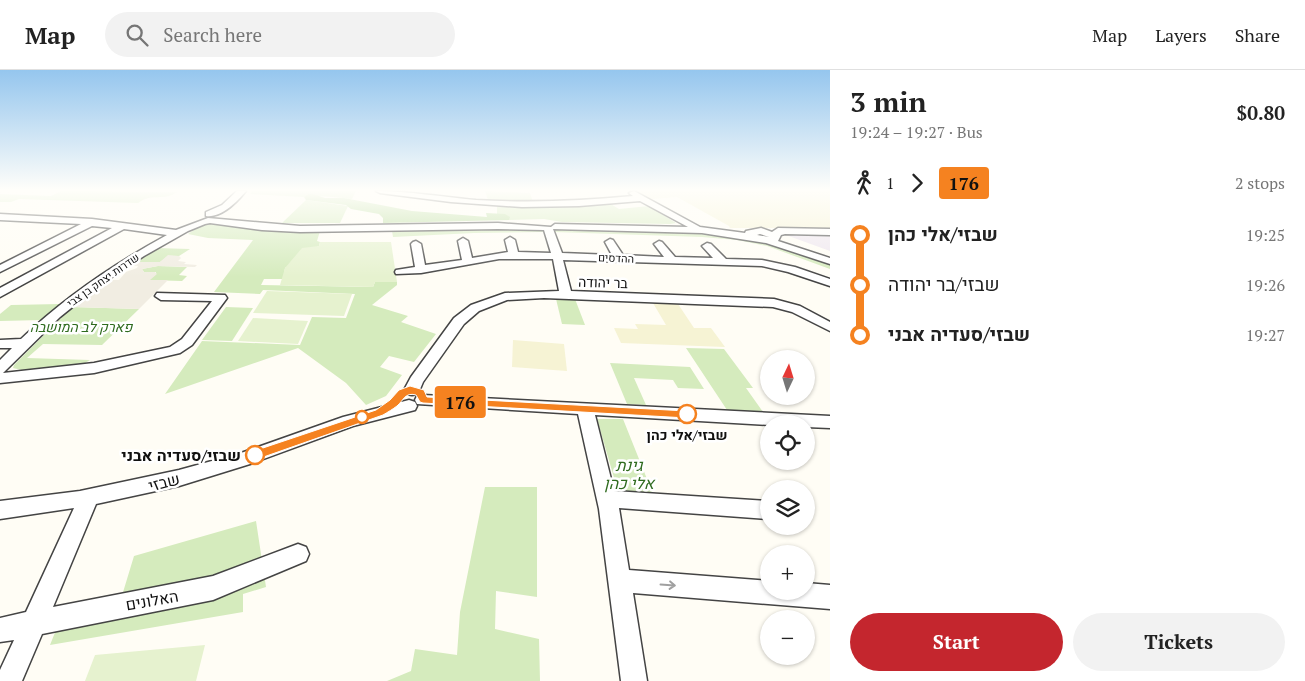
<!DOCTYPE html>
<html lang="en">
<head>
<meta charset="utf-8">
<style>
  :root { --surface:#fff; --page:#f2f2f2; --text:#222; --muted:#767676; --line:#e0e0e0; --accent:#c4262e }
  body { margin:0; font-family:"PT Serif",Heebo,serif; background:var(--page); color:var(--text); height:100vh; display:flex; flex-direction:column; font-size:19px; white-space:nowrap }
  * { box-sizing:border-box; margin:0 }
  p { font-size:16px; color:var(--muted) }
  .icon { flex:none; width:28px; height:28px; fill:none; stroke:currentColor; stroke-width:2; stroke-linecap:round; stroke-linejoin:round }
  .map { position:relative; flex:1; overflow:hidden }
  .sheet { display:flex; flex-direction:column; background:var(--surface); width:475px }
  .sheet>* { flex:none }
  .badge { padding:0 10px; border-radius:4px; font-size:18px; line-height:32px }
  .needle { width:32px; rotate:4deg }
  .fabs { position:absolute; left:760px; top:280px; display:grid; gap:10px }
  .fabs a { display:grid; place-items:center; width:55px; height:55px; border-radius:50%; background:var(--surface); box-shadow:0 1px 4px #0004; font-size:25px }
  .map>.badge { position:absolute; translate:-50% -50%; box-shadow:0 0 0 2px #fff }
  .legs { display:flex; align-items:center; gap:8px; height:55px; padding:0 20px; font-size:16px }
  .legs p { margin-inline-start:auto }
  .head { display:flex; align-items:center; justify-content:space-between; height:85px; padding:0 20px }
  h1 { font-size:28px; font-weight:600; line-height:38px }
  .action { display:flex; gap:10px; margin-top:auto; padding:10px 20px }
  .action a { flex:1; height:58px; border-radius:30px; background:var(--accent); color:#fff; font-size:20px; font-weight:600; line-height:58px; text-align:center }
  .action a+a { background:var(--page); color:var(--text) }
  ul { padding:0 20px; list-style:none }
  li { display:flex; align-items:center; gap:18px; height:50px; font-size:19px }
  li i { display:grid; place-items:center; width:8px; height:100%; margin:0 6px; background:currentColor }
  li i::after { content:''; width:12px; height:12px; margin:-6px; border:4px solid; border-radius:50%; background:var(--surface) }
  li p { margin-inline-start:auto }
  li:first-child i { background:linear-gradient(#0000 50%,currentColor 0) }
  li:last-child i { background:linear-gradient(currentColor 50%,#0000 0) }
  header { display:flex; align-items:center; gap:30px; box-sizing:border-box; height:70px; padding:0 25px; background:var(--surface); border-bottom:1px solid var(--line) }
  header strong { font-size:24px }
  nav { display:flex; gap:28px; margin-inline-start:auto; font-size:18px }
  .search { width:350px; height:45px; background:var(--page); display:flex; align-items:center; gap:12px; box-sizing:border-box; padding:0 18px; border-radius:28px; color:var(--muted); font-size:19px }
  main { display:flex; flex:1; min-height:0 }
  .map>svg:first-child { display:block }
  .industrial { fill:#eee6ef }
  .farmland { fill:#f6f3d4 }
  .green { fill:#d5ebbd }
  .forest { fill:#b9dc9c }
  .pitch { fill:#e6f2cf }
  .plaza { fill:#f1ede2 }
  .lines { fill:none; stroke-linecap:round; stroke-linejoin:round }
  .minor-casing { stroke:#444; stroke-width:3 }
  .minor { fill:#fff; fill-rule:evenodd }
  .oneway { stroke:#a0a0a0 }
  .line-1 { fill:#f58220; stroke:#fff }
  .stop-1-dot { fill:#fff; stroke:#f58220; stroke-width:2.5 }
  .labels { text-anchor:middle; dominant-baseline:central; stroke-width:5; stroke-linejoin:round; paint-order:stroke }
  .far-street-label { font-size:11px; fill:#111; stroke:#fff }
  .street-label { font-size:14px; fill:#111; stroke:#fff }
  .park-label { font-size:14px; font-style:italic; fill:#2f6b1f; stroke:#fff }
  .stop-label { font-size:14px; font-weight:bold; fill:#111; stroke:#fff }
  .near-stop-label { font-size:16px; font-weight:bold; fill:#111; stroke:#fff; text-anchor:end }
  .near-park-label { font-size:16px; font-style:italic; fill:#2f6b1f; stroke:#fff }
  .near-street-label { font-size:16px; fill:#111; stroke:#fff }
</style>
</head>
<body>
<header>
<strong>Map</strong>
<div class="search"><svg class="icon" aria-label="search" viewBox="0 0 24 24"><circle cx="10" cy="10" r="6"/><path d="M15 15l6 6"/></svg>Search here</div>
<nav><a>Map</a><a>Layers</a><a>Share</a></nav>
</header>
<main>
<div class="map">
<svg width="830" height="611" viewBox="0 0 830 611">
  <rect width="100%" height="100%" fill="#fffdf5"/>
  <polygon class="industrial" points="779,158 830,159 830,181 786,165"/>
  <g class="farmland">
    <polygon points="636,121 830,121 830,158 730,158 729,156 677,127 652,129"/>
    <polygon points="653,233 678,234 694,258 711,258 725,277 621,273 614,258 638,259 635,254 666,255"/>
    <polygon points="513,270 564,274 567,301 512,297"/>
  </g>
  <g class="green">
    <path d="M61,121H63L177,122C163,132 153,122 138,133L19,129L11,132H0V124L51,126Z"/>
    <path d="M252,121H356L352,129C343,128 310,124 304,127L250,124Z"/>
    <polygon points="485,121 530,123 533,132 488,130"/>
    <polygon points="306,130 348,136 340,153 282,153"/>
    <polygon points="609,133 619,139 649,136 676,153 670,154 562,152 544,149 509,150 509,147 497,144 497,135 564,137"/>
    <polygon points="215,152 255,159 320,161 317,171 320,172 319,176 312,179 285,198 283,209 264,209 261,215 373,217 375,212 397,212 397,215 372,235 408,246 401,252 436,264 414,292 389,286 380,297 402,305 386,326 366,335 346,313 298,278 165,324 202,271 300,275 312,247 346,248 355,224 263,220 260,224 214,222 253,170 208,168 188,164 201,155"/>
    <polygon points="468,158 541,159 544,162 474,163 393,167 392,161"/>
    <polygon points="556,159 707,163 749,168 791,179 830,194 830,199 767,176 737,170 702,167 554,162"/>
    <polygon points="156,178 190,179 179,186 168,186 160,192 134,192"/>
    <polygon points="158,196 187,197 179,205 187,206 182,211 149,210 156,204 156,202 144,202 142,199"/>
    <polygon points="556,229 575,229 585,255 562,254"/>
    <polygon points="60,234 42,250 0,251 0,244 11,235"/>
    <polygon points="72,237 139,239 102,275 43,274 27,288 90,290 85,293 22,300 13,298 14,295"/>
    <polygon points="226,237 253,238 232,271 202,270"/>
    <polygon points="686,278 724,279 753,318 746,318 763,342 727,340"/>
    <polygon points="610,293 690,297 704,319 678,318 673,310 634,308 646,335 627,334"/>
    <polygon points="597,349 623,349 653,424 625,421 617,418"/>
    <polygon points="485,417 537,417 537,527 496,521 495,559 539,569 540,611 387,611 411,601 415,579 457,585 460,542"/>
    <polygon points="256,451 266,517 243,524 243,542 50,575 58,555 117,542 134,486"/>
  </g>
  <polygon class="forest" points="309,124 313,124 325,128 344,128 412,141 487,147 486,143 505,144 510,147 509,150 383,153 383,148 379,144 351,139 346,135 306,130 304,127"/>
  <g class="pitch">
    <polygon points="320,172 391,172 397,212 375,212 373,217 280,215 285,198 302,178 319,176"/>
    <polygon points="267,221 352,224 344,246 253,243"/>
    <polygon points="253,248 308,251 298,274 238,271"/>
    <polygon points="205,575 196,611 85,611 95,585"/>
  </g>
  <polygon class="plaza" points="168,185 179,186 181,188 178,191 186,192 184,194 197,195 195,197 158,196 142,199 144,202 155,202 157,204 150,210 168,210 139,239 72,237 108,210 119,210 126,202 137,198 138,196 130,195 134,192 160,192"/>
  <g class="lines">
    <g class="minor-casing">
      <g id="minor">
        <path d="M237,121H246C237,132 221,148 206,146V142L222,135Z"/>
        <path d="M376,121C409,121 442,127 476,130C529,133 580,131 633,126L629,123L634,121L700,157L745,163L746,161L761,158L772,162L778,158L830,159V165L785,164L781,165L778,171L830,188V194L766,173L702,163L553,159L562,183L612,185L605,172L610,169L613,170L623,185L664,187L654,174L659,171L662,172L675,187L713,188L702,176L707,173L711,174L726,189L762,190L795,197L830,209V216L788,202L762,196L563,190L571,221L774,229L800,236L830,252V261L792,242L773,237L544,228L507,230L479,241L464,254L423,312L418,324L412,325L406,324L404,320L411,307L454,248L471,235L505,223L559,221L553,189H499L421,203L396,204L395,202L396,200L415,197L411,174L413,172L416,171L421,174L425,195L462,190L458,171L463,168L468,171L472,188L508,182L505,170L510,167L515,170L518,182L551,183L544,160L498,159L300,162L262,160L210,153L205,154L188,161L144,186L101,214L60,247L3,303L94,293L170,277L182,269L212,231L161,230L155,226L157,223L225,225L227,228L192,275L180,283L94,303L0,313V290L12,278H0V270L21,269C65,227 114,194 167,165L124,159L0,227V218L112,158L92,156L0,202V195L81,154L0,150V144L92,149L176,160L208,148L300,156L498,153L551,157L555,154L688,157L640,131L579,136L522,137L451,132L380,123ZM760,164L769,167L757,165Z"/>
        <polygon points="423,325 830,346 830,358 806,357 806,354 769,355 595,345 614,421 769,431 769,449 619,438 629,500 769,511 769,521 806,521 806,513 830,515 830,539 633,523 647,611 621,611 599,439 578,344 417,334 415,330 417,326"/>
        <polygon points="409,330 415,332 417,336 415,340 353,356 250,394 179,416 96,434 53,537 213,506 298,474 306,477 309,484 306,491 213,530 42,564 22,611 0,611 0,600 14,570 0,572 0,548 26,542 74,438 0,449 0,431 80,421 179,400 241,383 343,347"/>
      </g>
    </g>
    <use href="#minor" class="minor"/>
  </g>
  <defs><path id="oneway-shaft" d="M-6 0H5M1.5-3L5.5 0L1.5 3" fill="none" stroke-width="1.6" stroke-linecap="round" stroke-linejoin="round" transform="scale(1.25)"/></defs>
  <use class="oneway" href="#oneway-shaft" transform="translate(668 515) rotate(4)"/>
  <linearGradient id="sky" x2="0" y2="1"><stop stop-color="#95c6ee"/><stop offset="0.58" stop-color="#fffefa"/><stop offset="1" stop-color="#fffefa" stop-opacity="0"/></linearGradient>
  <rect width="830" height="207" fill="url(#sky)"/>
  <path class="line-1" d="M410,316L424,320L427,327L687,341L692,344L687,348L423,333L420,332L416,325C405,322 404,330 397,336C393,339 388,342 383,345L255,390L249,385L251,382L376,340L390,330L399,320Z"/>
  <g class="stop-1-dot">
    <circle cx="687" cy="344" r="9"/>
    <circle cx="362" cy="347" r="6"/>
    <circle cx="255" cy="385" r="9"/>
  </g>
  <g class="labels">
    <g class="far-street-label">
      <text transform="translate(616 188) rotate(2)">ההדסים</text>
      <text transform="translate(103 210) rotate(-35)">שדרות יצחק בן צבי</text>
    </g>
    <g class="street-label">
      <text transform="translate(603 212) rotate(2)">בר יהודה</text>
    </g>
    <g class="park-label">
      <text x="81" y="256">פארק לב המושבה</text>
    </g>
    <g class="stop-label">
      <text x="687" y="364">שבזי/אלי כהן</text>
    </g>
    <g class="near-stop-label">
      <text x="241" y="385">שבזי/סעדיה אבני</text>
    </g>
    <g class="near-park-label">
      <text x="629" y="395">גינת<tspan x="629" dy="18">אלי כהן</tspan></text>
    </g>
    <g class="near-street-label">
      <text transform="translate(164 412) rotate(-14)">שבזי</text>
      <text transform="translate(152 530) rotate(-10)">האלונים</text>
    </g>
  </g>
</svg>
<div class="fabs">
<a><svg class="needle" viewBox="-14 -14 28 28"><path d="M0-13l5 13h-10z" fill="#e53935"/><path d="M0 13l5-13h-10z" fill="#767676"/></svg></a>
<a><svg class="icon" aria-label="locate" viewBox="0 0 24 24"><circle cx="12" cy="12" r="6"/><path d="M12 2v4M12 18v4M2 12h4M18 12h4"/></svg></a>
<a><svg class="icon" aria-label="layers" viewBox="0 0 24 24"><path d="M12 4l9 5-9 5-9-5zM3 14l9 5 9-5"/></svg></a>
<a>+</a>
<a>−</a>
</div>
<b class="badge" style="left:460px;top:332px;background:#f58220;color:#111">176</b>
</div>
<section class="sheet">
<div class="head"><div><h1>3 min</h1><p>19:24 – 19:27 · Bus</p></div><b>$0.80</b></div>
<div class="legs"><svg class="icon" aria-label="walk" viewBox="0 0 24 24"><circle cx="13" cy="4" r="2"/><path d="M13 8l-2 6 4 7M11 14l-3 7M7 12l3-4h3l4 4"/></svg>1<svg class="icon" aria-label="forward" viewBox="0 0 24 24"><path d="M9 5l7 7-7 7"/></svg><b class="badge" style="background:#f58220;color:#111">176</b><p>2 stops</p></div>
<ul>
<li><i style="color:#f58220"></i><b>שבזי/אלי כהן</b><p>19:25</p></li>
<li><i style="color:#f58220"></i><span>שבזי/בר יהודה</span><p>19:26</p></li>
<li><i style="color:#f58220"></i><b>שבזי/סעדיה אבני</b><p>19:27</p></li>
</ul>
<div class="action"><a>Start</a><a>Tickets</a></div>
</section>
</main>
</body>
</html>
